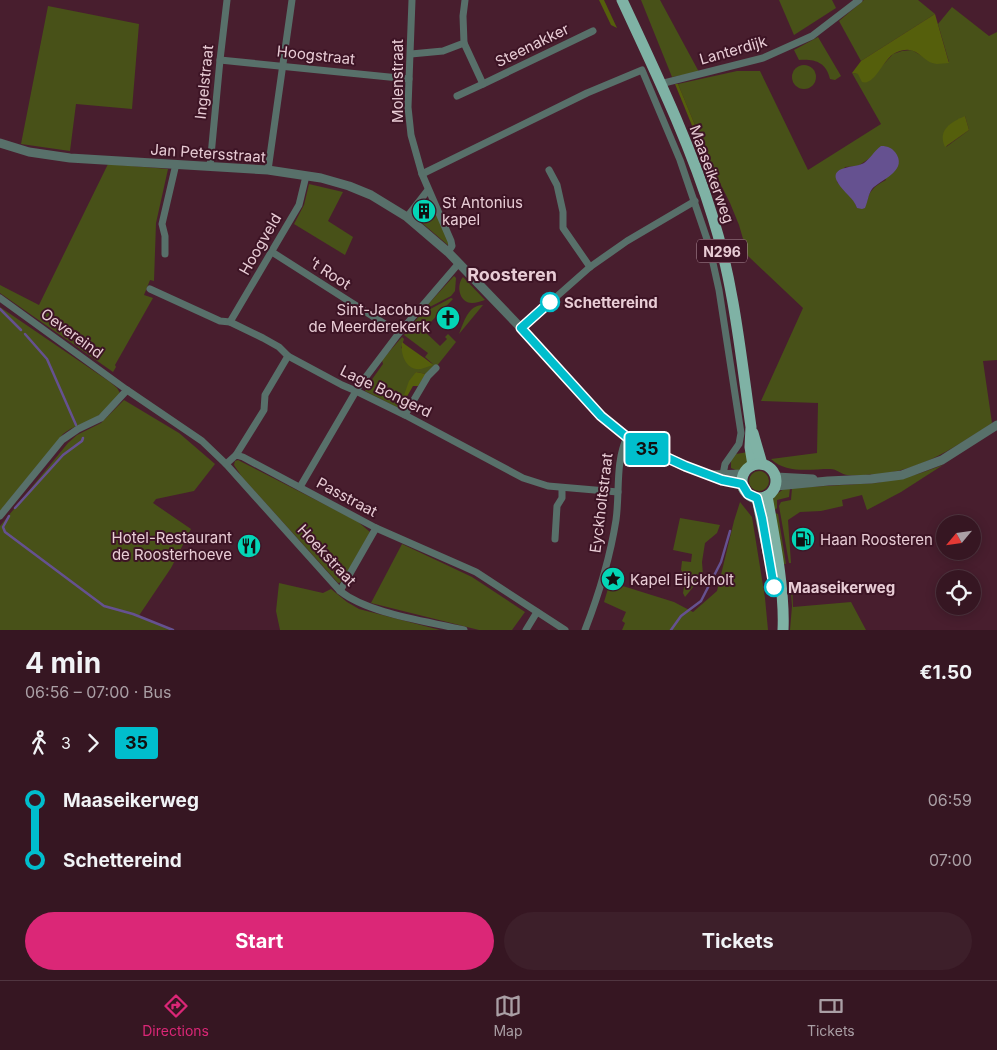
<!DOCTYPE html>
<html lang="en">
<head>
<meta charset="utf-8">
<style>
  :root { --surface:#361622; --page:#3d1f2a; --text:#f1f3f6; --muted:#aa9fa5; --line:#503540; --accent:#db2777 }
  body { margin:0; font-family:Inter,sans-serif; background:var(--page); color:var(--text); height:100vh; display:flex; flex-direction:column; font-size:19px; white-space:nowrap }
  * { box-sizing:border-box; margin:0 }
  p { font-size:16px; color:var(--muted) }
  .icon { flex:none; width:28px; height:28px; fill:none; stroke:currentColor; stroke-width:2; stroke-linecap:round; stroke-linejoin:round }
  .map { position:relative; height:630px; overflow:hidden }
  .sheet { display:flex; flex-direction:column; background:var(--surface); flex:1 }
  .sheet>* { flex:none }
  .badge { padding:0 10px; border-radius:4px; font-size:18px; line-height:32px }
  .needle { width:32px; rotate:241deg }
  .fabs { position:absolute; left:936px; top:515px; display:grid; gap:10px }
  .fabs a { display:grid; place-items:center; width:45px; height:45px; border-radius:50%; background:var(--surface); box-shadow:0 2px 12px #0003,0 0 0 1px var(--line); font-size:25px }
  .map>.badge { position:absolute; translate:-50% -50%; box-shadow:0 0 0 2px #fff }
  .legs { display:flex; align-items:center; gap:8px; height:55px; padding:0 25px; font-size:16px }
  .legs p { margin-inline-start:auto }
  .headline { display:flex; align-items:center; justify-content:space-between; height:85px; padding:0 25px }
  h1 { font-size:28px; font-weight:700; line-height:38px }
  .action { display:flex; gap:10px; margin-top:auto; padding:10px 25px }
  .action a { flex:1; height:58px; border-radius:30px; background:var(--accent); color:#fff; font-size:20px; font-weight:700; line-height:58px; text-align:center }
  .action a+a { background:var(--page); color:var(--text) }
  ul { padding:0 25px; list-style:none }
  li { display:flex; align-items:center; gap:18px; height:60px; font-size:19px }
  li i { display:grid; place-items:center; width:8px; height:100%; margin:0 6px; background:currentColor }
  li i::after { content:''; width:12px; height:12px; margin:-6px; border:4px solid; border-radius:50%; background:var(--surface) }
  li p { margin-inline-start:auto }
  li:first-child i { background:linear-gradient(#0000 50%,currentColor 0) }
  li:last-child i { background:linear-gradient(currentColor 50%,#0000 0) }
  .tabs { display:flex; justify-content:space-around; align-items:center; height:70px; border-top:1px solid var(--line); background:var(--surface); font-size:14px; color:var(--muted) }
  .tabs a { display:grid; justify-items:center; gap:2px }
  .tabs .active { color:var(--accent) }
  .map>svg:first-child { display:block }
  .green { fill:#485118; fill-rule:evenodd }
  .forest { fill:#555f0c }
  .water { fill:#655190 }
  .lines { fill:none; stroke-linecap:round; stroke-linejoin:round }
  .stream { stroke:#655190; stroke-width:2.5 }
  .minor { stroke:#58706a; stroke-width:7 }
  .tertiary { stroke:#58706a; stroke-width:9 }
  .primary { stroke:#7fb2a5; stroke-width:11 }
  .line-1-casing { stroke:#fff; stroke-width:11 }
  .line-1 { stroke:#00becd; stroke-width:8 }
  .stop-1-dot { fill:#fff; stroke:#00becd; stroke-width:2.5 }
  .labels { text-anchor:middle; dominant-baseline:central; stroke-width:4; stroke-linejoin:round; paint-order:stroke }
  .shield { fill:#3d1425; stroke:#b595a0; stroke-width:1 }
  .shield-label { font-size:14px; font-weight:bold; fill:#e8ccd5 }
  .street-label { font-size:15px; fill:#e8ccd5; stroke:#3d1425 }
  .poi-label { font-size:15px; fill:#e8ccd5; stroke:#3d1425; text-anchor:start }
  .stop-label { font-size:15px; font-weight:bold; fill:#e8ccd5; stroke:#3d1425; text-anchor:start }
  .quarter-label { font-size:18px; font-weight:bold; fill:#e8ccd5; stroke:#3d1425 }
</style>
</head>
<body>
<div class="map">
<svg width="997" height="630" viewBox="0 0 997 630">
  <rect width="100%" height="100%" fill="#481e2e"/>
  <g class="green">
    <polygon points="641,0 660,0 699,72 672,77"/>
    <polygon points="779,0 832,0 836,8 794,35"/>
    <polygon points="864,0 918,0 935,14 861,61 839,21"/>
    <polygon points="48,6 139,24 132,109 76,104 70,151 21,144"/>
    <path d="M952,7L989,36L997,32V360L983,361L992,423C949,451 916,474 863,475C858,475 852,476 847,475C841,474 837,469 830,469C810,469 786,474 771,459L817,453L818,403L761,401L803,308L748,256L739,225L730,203L714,171L678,84L737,71H760L808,170L881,124L852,73L858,74L882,66L893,54L902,51L912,50L927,59L949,62L938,24ZM965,116L969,130L946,147ZM870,158L886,180C874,186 869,191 866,204L857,208L853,198L837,182L845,167L858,166Z"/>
    <path d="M818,37L841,76L835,80L830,79C826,62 815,59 799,60L794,50Z"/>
    <circle cx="804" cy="77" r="12"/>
    <polygon points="108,164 168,169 156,223 154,281 150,280 144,295 153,298 115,365 116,367 113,372 0,293 0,285 39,305"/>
    <polygon points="309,184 343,192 328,221 353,237 345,255 294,224 304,205"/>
    <polygon points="426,199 430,201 451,244 449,246 415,217 420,210 424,215 428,212 422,203"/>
    <polygon points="454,276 456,278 455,291 451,296 422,311"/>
    <path d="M463,277L485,300C481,301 476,303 472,303C459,303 456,285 463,277Z"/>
    <polygon points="451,298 453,299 423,330 440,346 447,339 445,337 448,334 456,342 436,367 426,374 416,372 404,398 407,405 404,411 365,391 368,385 383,364 382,360 402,337 404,339 401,348 433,364 425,357 428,353 404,335 421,314"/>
    <path d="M483,305L459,334C464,322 468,305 483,305Z"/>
    <path d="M0,307L110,382L117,388L120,393C113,401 106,411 96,417C85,423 73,426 63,434L0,511Z"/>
    <polygon points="124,400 179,433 215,464 194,491 156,499 153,503 191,529 171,568 138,617 175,630 0,630 0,526 68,443 77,435 101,423"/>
    <path d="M748,452C749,461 747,467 738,471L731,468V460L736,454Z"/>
    <polygon points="238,460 357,521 370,532 342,582 338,583 242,477 234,465 235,461"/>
    <polygon points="943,465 901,492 867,510 862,495 842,500 843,506 821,511 800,512 788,520 791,563 789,563 779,506 781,502 791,500 792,488 877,483 918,474"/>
    <circle cx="759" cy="481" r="10"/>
    <polygon points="785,488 790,488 789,497 777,500 777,508 775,510 771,507 774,496"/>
    <polygon points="740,502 752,517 765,598 768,630 622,630 625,623 622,621 626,612 604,602 610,582 674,602 693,612 717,591 734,521"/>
    <polygon points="775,513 778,514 786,564 783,564"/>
    <polygon points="680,518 720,525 717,533 705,543 702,562 703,575 685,597 683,593 686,576 681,570 682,561 691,562 692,554 673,550"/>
    <polygon points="402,544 472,577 525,612 512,630 479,630 371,603"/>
    <polygon points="790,580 792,580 793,607 851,602 866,630 790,630 792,606"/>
    <polygon points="279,583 323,593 331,589 347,602 359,609 440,630 280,630 276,611"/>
  </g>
  <g class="forest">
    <polygon points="599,0 604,0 617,28 611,25"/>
    <path d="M935,14L949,63C945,63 941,64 937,64C920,62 918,42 895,53C883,59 875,86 862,82L858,74L852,73L861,61Z"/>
    <polygon points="675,84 678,84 714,171 702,150"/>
    <path d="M965,116L969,130L945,147C937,130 951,122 965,116Z"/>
    <path d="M402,342C412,350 423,356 433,365C429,366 425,368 421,369C406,371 400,354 402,342Z"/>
    <polygon points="416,372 426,374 418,386 413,386 405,400 403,398 409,381"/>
  </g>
  <path class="water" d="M881,146C888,146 893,148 897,155C906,172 880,180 872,189C868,195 868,201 865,208L862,209L857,208C853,197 844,193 838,183C827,165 857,168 864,163C870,159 874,151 881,146Z"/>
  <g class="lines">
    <g class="stream">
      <polyline points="0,309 21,330"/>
      <polyline points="25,334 47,359 76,425"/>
      <polyline points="15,508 63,455 82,441 83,438"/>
      <polyline points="9,516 3,527 5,532 104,606 133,614 173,630"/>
      <polyline points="671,630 681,616 701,601 721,562 730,531"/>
    </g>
    <g class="minor">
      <polyline points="412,0 408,107 411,135 422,174 451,241 452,246 448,252"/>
      <polyline points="464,43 483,84 593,31"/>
      <polyline points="411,54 443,51 464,43 463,16 465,0"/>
      <polyline points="220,60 409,79"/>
      <polyline points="660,84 763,58 812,36 859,0"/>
      <polyline points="457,96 483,84"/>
      <polyline points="210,166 220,60 227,0"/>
      <polyline points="268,170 292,0"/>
      <polyline points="549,170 557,185 563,212 563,228 590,267"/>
      <polyline points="422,174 587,93 642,70 680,160 709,245 719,290 741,433 739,444 725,464 722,480"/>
      <polyline points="407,217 428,190"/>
      <polyline points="272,252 399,333"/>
      <polyline points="165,254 165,236 162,224 176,164"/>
      <polyline points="150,289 220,321 230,322 263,338 279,347 288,356 342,385 356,391 405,415 523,478 548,486 618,492"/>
      <path d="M0,298L127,390L202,441L226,464L340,591C369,614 427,621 464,630"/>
      <polyline points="230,322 299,205 306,176"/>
      <polyline points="521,328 590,267 627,241 695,201"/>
      <polyline points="405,415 428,376 436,368"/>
      <polyline points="236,455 264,410 265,395 288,356"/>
      <polyline points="226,464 236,455 243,457 376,528 476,572 565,630"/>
      <polyline points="300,487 359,386 399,333 459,263"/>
      <polyline points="0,516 62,440 78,429 101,418 127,390"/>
      <polyline points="555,539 557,506 562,498 562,488"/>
      <polyline points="340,591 376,528"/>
      <polyline points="526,630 537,612"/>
      <path d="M585,630C599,594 610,558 616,520C620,492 615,463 627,437"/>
    </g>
    <g class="tertiary">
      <polyline points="0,143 29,152 70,158 268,170 321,178 349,186 371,195 407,217 448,252 521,328 601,416 633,442 685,466 722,480 743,484"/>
      <polyline points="711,475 744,474"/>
      <polyline points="776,477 813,479"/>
      <polyline points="776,486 828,481 871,479 902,475 942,460 997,425"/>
    </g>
    <g class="primary">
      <path d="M622,0C655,71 690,143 713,218C734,285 741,357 751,427L750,447L753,465"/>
      <polyline points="753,433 762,464"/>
      <circle cx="759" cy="481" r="17"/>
      <path d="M767,496C774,536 785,590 783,630"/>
      <polyline points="757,498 768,552"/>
    </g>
  </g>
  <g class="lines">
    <g class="line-1-casing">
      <polyline id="line-1" points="550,302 521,328 601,416 633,442 685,466 722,480 742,484 748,494 757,498 762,518 774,587"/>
    </g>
    <use href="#line-1" class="line-1"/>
  </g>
  <defs>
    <g id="building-disc" transform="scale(1.25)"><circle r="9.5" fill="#03d5b6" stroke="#3d1425"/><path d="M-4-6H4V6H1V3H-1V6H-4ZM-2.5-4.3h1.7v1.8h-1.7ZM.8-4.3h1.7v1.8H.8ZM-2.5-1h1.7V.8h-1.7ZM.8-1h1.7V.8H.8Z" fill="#111"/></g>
    <g id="church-disc" transform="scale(1.25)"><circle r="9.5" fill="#03d5b6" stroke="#3d1425"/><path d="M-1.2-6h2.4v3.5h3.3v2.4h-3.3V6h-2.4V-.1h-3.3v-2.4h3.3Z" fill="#111"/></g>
    <g id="fuel-disc" transform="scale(1.25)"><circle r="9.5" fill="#03d5b6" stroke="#3d1425"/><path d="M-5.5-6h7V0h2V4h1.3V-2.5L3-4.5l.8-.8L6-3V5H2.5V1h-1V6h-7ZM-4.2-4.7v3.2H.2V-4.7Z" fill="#111"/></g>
    <g id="restaurant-disc" transform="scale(1.25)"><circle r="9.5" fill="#03d5b6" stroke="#3d1425"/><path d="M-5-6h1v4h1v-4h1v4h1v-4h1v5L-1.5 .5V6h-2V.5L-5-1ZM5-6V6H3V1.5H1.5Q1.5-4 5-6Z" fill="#111"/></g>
    <g id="sight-disc" transform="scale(1.25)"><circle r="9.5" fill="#03d5b6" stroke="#3d1425"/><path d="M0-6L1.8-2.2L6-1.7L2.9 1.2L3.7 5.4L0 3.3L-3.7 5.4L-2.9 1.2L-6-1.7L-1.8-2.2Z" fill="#111"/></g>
  </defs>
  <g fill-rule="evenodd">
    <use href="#building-disc" x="424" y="211"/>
    <use href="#church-disc" x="448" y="318"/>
    <use href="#fuel-disc" x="803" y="539"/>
    <use href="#restaurant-disc" x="249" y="546"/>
    <use href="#sight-disc" x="613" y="579"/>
  </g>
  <g class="stop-1-dot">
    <circle cx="550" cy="302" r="9"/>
    <circle cx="774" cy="587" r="9"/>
  </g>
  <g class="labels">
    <rect class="shield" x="697" y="239.5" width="50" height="23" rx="4"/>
    <g class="shield-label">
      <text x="722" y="251">N296</text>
    </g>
    <g class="street-label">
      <text transform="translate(532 45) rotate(-26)">Steenakker</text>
      <text transform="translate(733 50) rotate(-16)">Lanterdijk</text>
      <text transform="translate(316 55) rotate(6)">Hoogstraat</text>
      <text transform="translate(397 81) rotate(-90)">Molenstraat</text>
      <text transform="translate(204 82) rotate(-84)">Ingelstraat</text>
      <text transform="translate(208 153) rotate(4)">Jan Petersstraat</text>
      <text transform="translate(712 174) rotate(70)">Maaseikerweg</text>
      <text transform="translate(260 244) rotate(-60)">Hoogveld</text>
      <text transform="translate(330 273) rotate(33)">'t Root</text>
      <text transform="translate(72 333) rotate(36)">Oevereind</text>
      <text transform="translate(386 391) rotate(26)">Lage Bongerd</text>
      <text transform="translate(347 497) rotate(28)">Passtraat</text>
      <text transform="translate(601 503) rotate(-83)">Eyckholtstraat</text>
      <text transform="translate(327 555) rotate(47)">Hoekstraat</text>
    </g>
    <g class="poi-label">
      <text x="442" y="202">St Antonius<tspan x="442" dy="17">kapel</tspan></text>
      <text x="430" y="309" text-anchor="end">Sint-Jacobus<tspan x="430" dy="17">de Meerderekerk</tspan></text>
      <text x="232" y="537" text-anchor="end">Hotel-Restaurant<tspan x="232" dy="17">de Roosterhoeve</tspan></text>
      <text x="820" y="539">Haan Roosteren</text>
      <text x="630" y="579">Kapel Eijckholt</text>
    </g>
    <g class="stop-label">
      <text x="564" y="302">Schettereind</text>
      <text x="788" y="587">Maaseikerweg</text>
    </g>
    <g class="quarter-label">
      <text x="512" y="274">Roosteren</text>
    </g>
  </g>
</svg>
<div class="fabs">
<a><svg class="needle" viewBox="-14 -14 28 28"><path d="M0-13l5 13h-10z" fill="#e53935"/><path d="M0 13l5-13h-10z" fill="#aa9fa5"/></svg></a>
<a><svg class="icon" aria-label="locate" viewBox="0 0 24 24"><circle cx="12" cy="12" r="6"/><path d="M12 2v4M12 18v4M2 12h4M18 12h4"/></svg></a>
</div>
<b class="badge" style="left:647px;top:449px;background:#00becd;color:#111">35</b>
</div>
<section class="sheet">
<div class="headline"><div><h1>4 min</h1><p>06:56 – 07:00 · Bus</p></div><b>€1.50</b></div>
<div class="legs"><svg class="icon" aria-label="walk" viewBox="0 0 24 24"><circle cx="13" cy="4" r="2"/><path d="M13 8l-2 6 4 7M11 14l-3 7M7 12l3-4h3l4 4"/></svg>3<svg class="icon" aria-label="forward" viewBox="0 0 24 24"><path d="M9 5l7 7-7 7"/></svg><b class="badge" style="background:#00becd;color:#111">35</b></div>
<ul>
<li><i style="color:#00becd"></i><b>Maaseikerweg</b><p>06:59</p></li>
<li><i style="color:#00becd"></i><b>Schettereind</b><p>07:00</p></li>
</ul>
<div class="action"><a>Start</a><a>Tickets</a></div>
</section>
<nav class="tabs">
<a class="active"><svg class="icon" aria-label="directions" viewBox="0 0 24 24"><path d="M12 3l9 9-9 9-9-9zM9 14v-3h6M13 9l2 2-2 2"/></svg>Directions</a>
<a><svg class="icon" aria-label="map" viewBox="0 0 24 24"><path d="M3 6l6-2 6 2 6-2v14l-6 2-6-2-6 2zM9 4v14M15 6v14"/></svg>Map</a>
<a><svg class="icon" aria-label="tickets" viewBox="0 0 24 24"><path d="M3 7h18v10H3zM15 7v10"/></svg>Tickets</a>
</nav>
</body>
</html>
